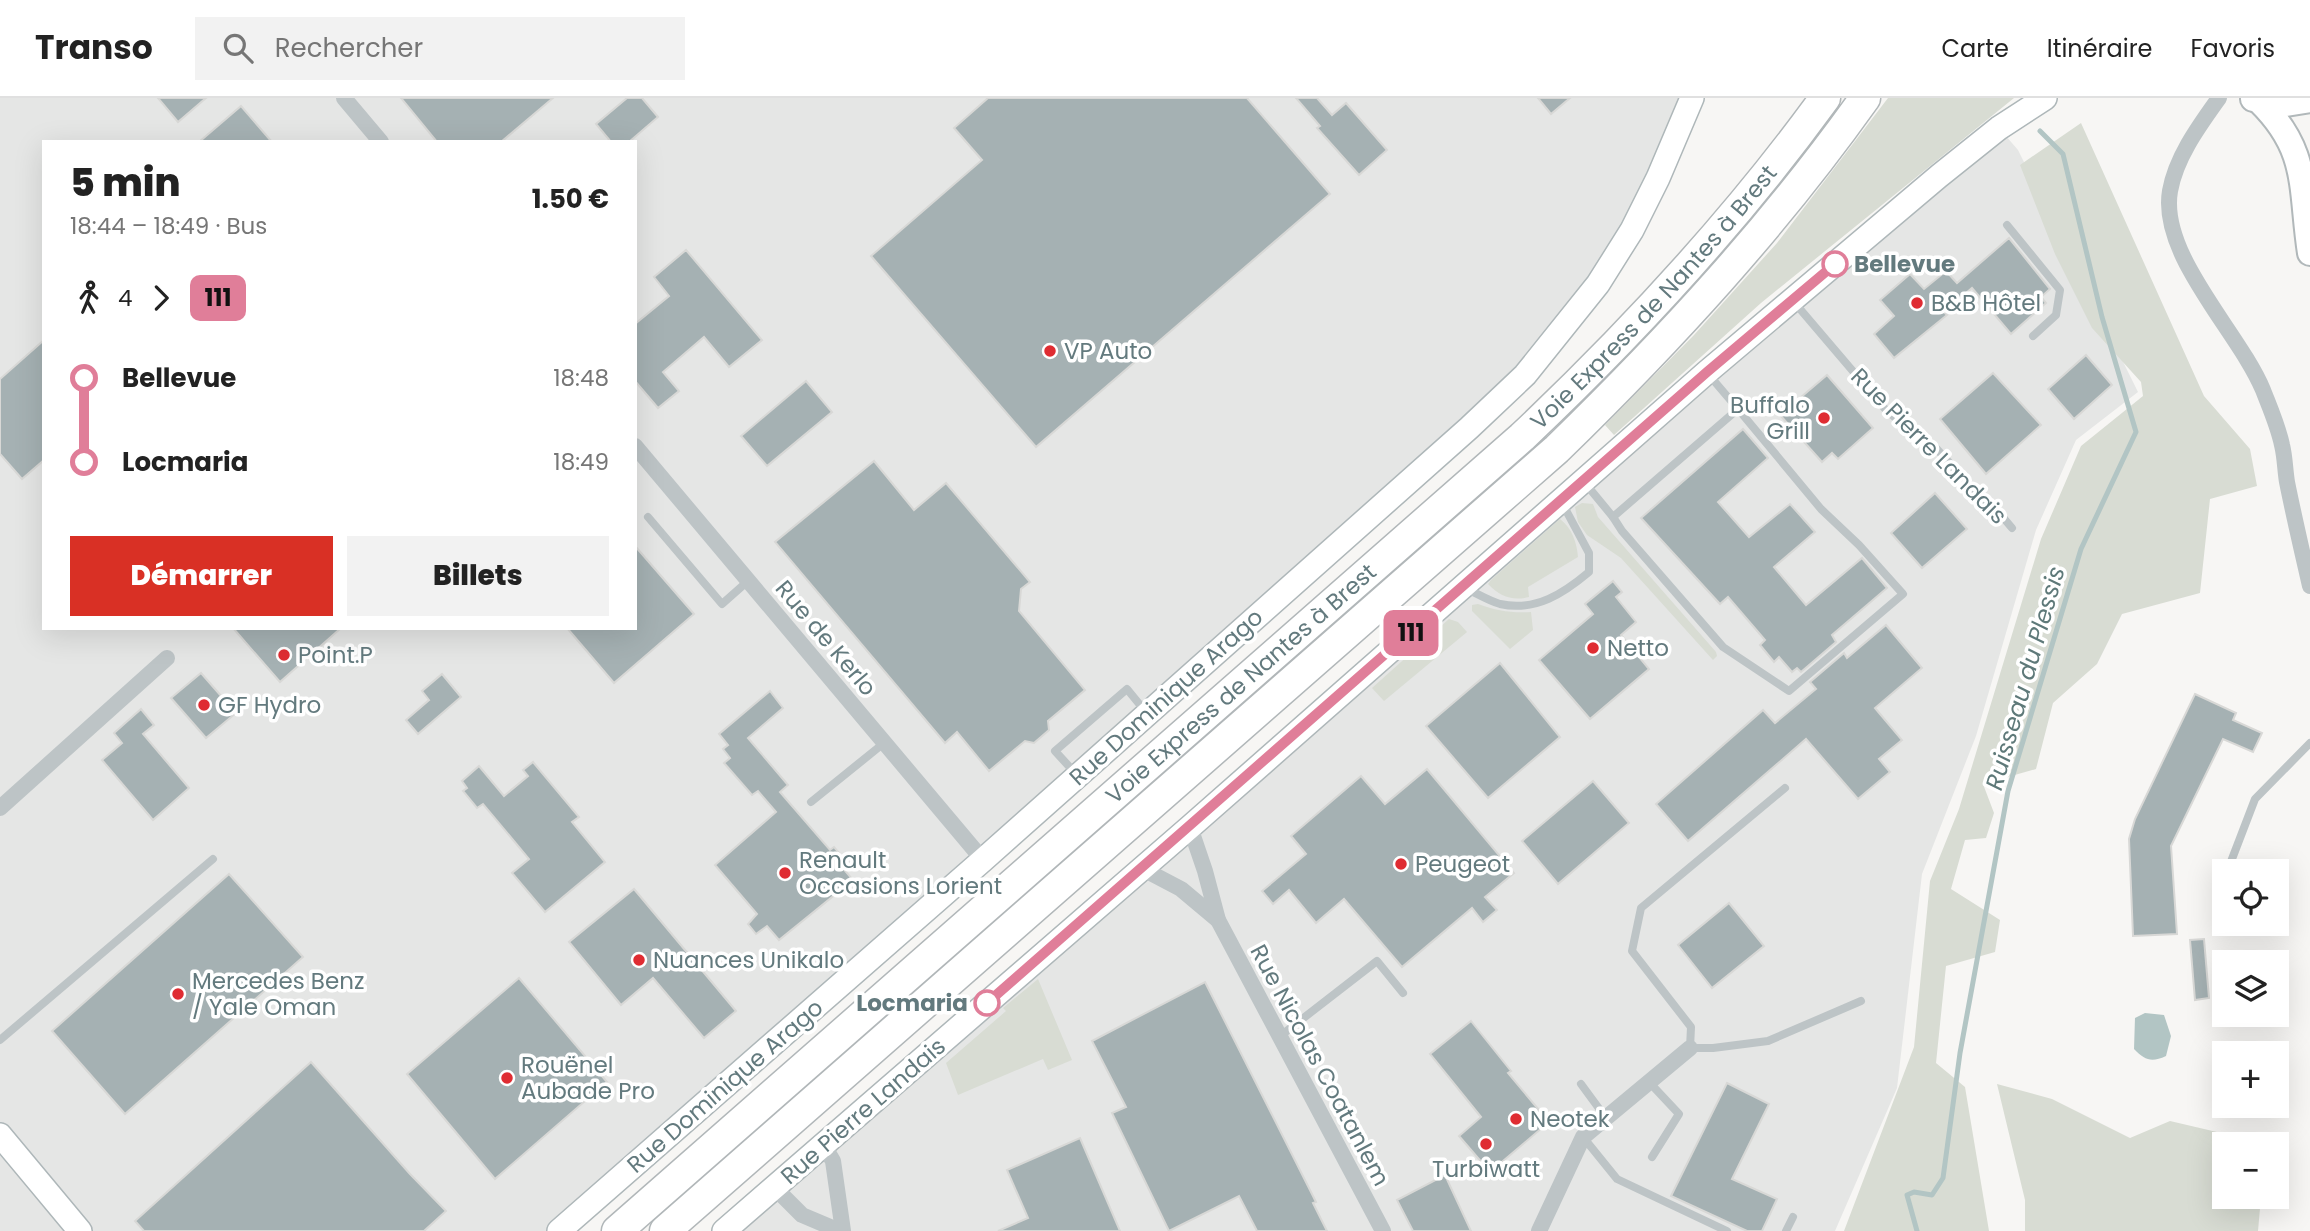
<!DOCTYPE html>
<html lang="fr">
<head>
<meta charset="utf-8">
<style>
  :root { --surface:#fff; --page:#f2f2f2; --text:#222; --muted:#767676; --line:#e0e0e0; --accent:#d93025 }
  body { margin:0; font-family:Poppins,sans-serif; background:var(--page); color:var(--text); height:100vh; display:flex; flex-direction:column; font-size:26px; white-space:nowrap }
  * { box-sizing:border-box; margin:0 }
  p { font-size:23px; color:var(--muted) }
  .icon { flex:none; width:38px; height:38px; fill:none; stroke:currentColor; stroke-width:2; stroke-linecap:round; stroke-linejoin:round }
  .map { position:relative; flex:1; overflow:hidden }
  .side { position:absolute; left:42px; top:42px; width:595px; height:490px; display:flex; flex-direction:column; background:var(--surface); border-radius:0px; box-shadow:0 7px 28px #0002 }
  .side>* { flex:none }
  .badge { padding:0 14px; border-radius:10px; font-size:24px; line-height:46px }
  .controls { position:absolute; left:2212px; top:761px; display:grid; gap:14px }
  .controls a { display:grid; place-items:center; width:77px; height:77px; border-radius:0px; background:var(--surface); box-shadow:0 7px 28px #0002; font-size:35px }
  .map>.badge { position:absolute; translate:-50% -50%; box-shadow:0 0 0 4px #fff }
  .legs { display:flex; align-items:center; gap:10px; height:77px; padding:0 28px; font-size:23px }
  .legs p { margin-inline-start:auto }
  .overview { display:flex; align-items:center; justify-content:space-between; height:119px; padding:0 28px }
  h1 { font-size:38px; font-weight:800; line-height:52px }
  .button { display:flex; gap:14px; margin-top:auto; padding:14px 28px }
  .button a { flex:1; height:80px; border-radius:0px; background:var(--accent); color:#fff; font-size:28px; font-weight:800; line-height:80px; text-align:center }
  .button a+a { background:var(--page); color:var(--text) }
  ul { padding:0 28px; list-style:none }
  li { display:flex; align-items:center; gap:24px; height:84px; font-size:26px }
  li i { display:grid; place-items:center; width:10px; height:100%; margin:0 9px; background:currentColor }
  li i::after { content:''; width:18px; height:18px; margin:-9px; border:5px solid; border-radius:50%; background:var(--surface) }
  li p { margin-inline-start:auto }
  li:first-child i { background:linear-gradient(#0000 50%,currentColor 0) }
  li:last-child i { background:linear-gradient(currentColor 50%,#0000 0) }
  header { display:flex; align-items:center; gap:42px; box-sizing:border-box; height:98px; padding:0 35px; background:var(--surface); border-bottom:2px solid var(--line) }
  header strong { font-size:33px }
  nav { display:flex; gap:38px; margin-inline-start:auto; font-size:24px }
  .search { width:490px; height:63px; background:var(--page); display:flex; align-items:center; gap:18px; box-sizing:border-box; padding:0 24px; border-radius:0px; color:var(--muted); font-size:26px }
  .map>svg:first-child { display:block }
  .built { fill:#e5e6e5; fill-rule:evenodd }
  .green { fill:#d8dcd3 }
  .water { fill:#b2c5c4 }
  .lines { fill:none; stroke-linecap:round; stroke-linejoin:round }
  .stream { stroke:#b2c5c4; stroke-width:5 }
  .building { fill:#a5b1b3; stroke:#d8d8d6; stroke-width:2 }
  .secondary-casing { stroke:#aeb7b9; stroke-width:26 }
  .primary-casing { stroke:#b1b8ba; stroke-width:28 }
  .highway-casing { stroke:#b1b7b9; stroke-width:33 }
  .lane { stroke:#bdc4c6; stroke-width:8 }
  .street { stroke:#bdc4c6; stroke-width:16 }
  .secondary { stroke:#fff; stroke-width:23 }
  .primary { stroke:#fff; stroke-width:24 }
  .highway { stroke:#fff; stroke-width:30 }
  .line-1-casing { stroke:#fff; stroke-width:16 }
  .line-1 { stroke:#e07e99; stroke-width:10 }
  .stop-1-dot { fill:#fff; stroke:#e07e99; stroke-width:3.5 }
  .poi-dot { fill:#df2c32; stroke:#fff; stroke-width:2.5 }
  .labels { text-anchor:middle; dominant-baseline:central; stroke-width:7; stroke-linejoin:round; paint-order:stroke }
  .stop-label { font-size:23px; font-weight:bold; fill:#637a7e; stroke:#fff; text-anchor:start }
  .street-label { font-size:23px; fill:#637a7e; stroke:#fff }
  .poi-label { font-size:23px; fill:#637a7e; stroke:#fff; text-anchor:start }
  .water-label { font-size:24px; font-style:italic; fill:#5e7979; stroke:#fff }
</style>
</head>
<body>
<header>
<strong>Transo</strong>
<div class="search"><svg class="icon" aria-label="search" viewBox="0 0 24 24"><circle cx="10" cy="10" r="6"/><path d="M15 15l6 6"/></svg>Rechercher</div>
<nav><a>Carte</a><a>Itinéraire</a><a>Favoris</a></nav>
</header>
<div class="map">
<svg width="2310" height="1133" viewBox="0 0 2310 1133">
  <rect width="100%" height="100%" fill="#f7f6f4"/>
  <g class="built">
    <path d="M0,0H1692L1689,11L1561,234L559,1133H0ZM44,44H635V530H44Z"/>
    <polygon points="1999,30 2018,52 2138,294 2076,342 2036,432 1976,638 1922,776 1897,990 1835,1133 724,1133"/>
  </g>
  <g class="green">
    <polygon points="1888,0 2014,0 1761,205 1614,337 1605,327 1694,237 1777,145"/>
    <polygon points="2081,25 2204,298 2250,351 2257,388 2210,401 2200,495 2122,516 2097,566 2053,605 2036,671 1983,686 1994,715 1986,740 1965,742 1951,791 2000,822 1995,854 1946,868 1936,965 1965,989 1989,1133 1844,1133 1914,949 1930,783 1959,711 2041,441 2081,348 2143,298 2141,284 2092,230 2055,156 2020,67"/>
    <polygon points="1582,405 1593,406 1598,419 1716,554 1717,558 1713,562 1621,460 1587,437 1578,424 1575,409"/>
    <path d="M1560,421C1572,430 1577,445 1578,459L1528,489L1529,499C1512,503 1501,499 1488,486L1491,482Z"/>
    <path d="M1478,506C1497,513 1511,515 1531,514L1533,532L1510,551L1472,513V507Z"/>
    <polygon points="1449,521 1458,524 1467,534 1384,603 1372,590"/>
    <polygon points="1038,881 1072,962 1048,972 1043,961 958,997 946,965 1006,913 1003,910"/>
    <polygon points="1997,986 2052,1001 2130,1040 2170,1023 2251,1042 2252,1046 2224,1046 2224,1099 2261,1099 2258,1133 2025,1133 2025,1102"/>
  </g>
  <path class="water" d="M2145,915L2164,917L2171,938L2166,958C2151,965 2145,962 2134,951L2135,920Z"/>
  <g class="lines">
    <polyline class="stream" points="1917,1133 1907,1097 1914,1094 1932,1097 1943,1080 1960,955 2008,693 2081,451 2136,334 2102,219 2063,56 2040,33"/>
  </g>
  <g class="building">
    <polygon points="158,0 206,0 178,24"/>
    <polygon points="401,0 553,0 501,44 437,44"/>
    <polygon points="627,0 642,0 658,19 629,44 611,44 596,26"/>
    <polygon points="988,0 1247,0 1330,96 1036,349 871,158 982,62 954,30"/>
    <polygon points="1296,0 1317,0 1332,17 1346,5 1387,52 1359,77 1317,30 1320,28"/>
    <polygon points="1538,0 1570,0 1551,16"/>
    <polygon points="241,8 272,44 199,44"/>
    <polygon points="2009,140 2050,191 2041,199 2046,205 2011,236 1972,190 1944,214 1947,217 1894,260 1874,236 1894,218 1880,202 1910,176 1924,191 1946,173 1957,185"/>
    <polygon points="686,152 762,242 729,269 704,239 663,274 679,293 658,310 635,283 635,226 669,198 654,179"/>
    <polygon points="44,242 44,362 22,381 0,356 0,281"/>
    <polygon points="2086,257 2112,287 2074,321 2048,291"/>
    <polygon points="1993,275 2041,327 1986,376 1940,321"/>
    <polygon points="1827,277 1873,330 1838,361 1832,355 1822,364 1780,317"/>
    <polygon points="806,283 832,314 767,368 741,338"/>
    <polygon points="1743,331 1768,360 1718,404 1749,439 1790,406 1815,434 1774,469 1806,507 1862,460 1887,490 1832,537 1836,544 1801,574 1797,570 1792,574 1779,559 1774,564 1760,547 1765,542 1728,499 1720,506 1641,420"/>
    <polygon points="874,363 914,412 946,385 1030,484 1021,491 1019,513 1085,592 1048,623 1049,632 1034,645 1025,643 989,673 957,634 945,645 775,444"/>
    <polygon points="1935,395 1967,431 1922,470 1891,435"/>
    <polygon points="635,448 694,516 614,585 567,530 635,530"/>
    <polygon points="1613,483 1622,494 1616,499 1636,524 1621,537 1649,571 1590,621 1539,562 1593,516 1585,506"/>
    <polygon points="1886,527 1922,570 1875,610 1902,642 1879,661 1890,674 1858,701 1806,641 1688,743 1656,706 1763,612 1775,625 1816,591 1810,584 1844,555 1847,560"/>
    <polygon points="233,530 341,530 280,584"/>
    <polygon points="1500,565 1560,639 1488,700 1426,628"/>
    <polygon points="201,575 236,615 206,640 171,600"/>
    <polygon points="442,576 461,599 418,636 406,622 429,602 422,593"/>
    <polygon points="770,593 783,610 748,640 788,687 780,694 830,752 834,749 847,764 841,768 853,782 779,842 767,828 756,836 748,826 757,816 715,767 776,714 758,693 752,697 724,665 730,660 723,651 728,647 719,636"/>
    <polygon points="2195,596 2236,615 2233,622 2262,635 2253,654 2223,641 2171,748 2177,836 2133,838 2129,741 2135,721"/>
    <polygon points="141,611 154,627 143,636 189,690 153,722 102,662 122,645 114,635"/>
    <polygon points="533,664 579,719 572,724 605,764 545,814 512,775 529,761 483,706 477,710 463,693 467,690 462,683 479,668 504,698 528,678 523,672"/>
    <polygon points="1427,671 1514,775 1485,799 1497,812 1483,824 1472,810 1402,869 1344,801 1316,825 1289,792 1273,806 1262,793 1306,756 1291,738 1361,678 1385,706"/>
    <polygon points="1593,683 1629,725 1558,786 1522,743"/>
    <polygon points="229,776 303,859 125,1016 52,933"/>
    <polygon points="634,791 736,913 704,940 653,880 621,907 569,844"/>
    <polygon points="1729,805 1764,848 1712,890 1678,847"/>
    <polygon points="2204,841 2209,900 2195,902 2190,842"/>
    <polygon points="519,880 607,984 495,1081 407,976"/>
    <polygon points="1205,884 1316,1104 1313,1105 1327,1133 1257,1133 1239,1098 1169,1133 1112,1015 1126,1009 1092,943"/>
    <polygon points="1471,923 1511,973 1508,975 1549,1024 1490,1074 1459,1038 1481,1019 1430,956"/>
    <polygon points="311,964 410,1076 446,1113 424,1133 144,1133 135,1123"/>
    <polygon points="1727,985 1769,1006 1732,1081 1777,1101 1762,1133 1747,1133 1671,1098"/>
    <polygon points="1080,1040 1120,1133 998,1133 1028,1120 1007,1072"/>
    <polygon points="1445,1077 1471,1133 1413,1133 1397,1102"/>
  </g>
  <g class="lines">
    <g class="secondary-casing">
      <g id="secondary">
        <polyline points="0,1037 80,1133"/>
        <polyline points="559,1133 983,762 1469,330 1525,277 1598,186 1632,132 1658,80 1692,0"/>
        <polyline points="724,1133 1190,729 1707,274 1939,78 1999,30 2045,0"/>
      </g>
    </g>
    <g class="primary-casing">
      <g id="primary">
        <polyline points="2253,1 2286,6 2310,2"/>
        <path d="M2259,3C2310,53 2300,90 2310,155"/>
      </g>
    </g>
    <g class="highway-casing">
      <g id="highway">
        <path id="s1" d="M617,1133L1522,339C1633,234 1735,124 1825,0"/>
        <path d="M665,1133L1557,351C1670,241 1774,128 1865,0"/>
      </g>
    </g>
    <g class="lane">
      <polyline points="2007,127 2060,192 2056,217 2033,238"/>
      <polyline points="1794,204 1886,312 1923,343 1935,349 1987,406 1995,410 2012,430"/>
      <polyline points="1585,385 1613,419 1738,311 1709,277"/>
      <polyline points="648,419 722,506 748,483"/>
      <polyline points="1613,419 1622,433 1723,549 1789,593 1903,496 1859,447 1821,411 1738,311"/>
      <path d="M1465,490C1476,495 1489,503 1500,506C1536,514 1564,495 1589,474V455L1561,403"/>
      <polyline points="1076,676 1055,653 1127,591 1145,613"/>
      <polyline points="1785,690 1641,810 1632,853 1691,929 1690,950 1713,950 1768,943 1861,903"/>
      <polyline points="811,704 884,645"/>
      <polyline points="2227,774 2255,701 2310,645"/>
      <polyline points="1279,939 1377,863 1403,895"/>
      <polyline points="0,942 213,761"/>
      <polyline points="1649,984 1679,1016 1652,1059"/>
      <polyline points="1581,986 1606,1020"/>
      <polyline points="1583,1039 1617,1081 1727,1133"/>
      <polyline points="1786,1133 1793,1119"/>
    </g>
    <g class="street">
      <polyline points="344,0 381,44"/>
      <path d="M2219,0C2199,28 2176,59 2170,93C2159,157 2239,234 2263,292C2270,310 2278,328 2282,347C2285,359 2285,372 2287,384C2294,419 2302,453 2310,488"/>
      <polyline points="635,348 983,762"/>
      <polyline points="0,710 167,560"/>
      <polyline points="1190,729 1205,773 1218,822 1383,1133"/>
      <polyline points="1141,770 1181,791 1218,822"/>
      <polyline points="823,1046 833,1063 843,1133"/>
      <polyline points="774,1089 802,1117 840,1133"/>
      <polyline points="1539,1133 1583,1039 1690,950"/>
    </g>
    <use href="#secondary" class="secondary"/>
    <use href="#primary" class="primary"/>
    <use href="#highway" class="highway"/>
  </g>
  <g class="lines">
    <g class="line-1-casing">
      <polyline id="line-1" points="987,905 1707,274 1835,166"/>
    </g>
    <use href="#line-1" class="line-1"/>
  </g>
  <g class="stop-1-dot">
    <circle cx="1835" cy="166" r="12"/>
    <circle cx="987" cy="905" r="12"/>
  </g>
  <g class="poi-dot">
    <circle cx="1917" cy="205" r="7"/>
    <circle cx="1050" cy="253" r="7"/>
    <circle cx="1824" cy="320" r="7"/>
    <circle cx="1593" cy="550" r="7"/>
    <circle cx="284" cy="557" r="7"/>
    <circle cx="204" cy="607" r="7"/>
    <circle cx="1401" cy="766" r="7"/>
    <circle cx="785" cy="775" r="7"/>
    <circle cx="639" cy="862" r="7"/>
    <circle cx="178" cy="896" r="7"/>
    <circle cx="507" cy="980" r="7"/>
    <circle cx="1516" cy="1021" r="7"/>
    <circle cx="1486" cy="1046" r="7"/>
  </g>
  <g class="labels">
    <g class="stop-label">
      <text x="1854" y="166">Bellevue</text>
      <text x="968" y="905" text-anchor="end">Locmaria</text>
    </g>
    <g class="street-label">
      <text stroke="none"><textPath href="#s1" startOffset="1396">Voie Express de Nantes à Brest</textPath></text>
      <text transform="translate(1929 348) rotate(45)">Rue Pierre Landais</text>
      <text transform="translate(826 540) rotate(50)">Rue de Kerlo</text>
      <text stroke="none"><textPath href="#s1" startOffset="830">Voie Express de Nantes à Brest</textPath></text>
      <text transform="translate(1166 599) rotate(-42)">Rue Dominique Arago</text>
      <text transform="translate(1320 967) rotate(62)">Rue Nicolas Coatanlem</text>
      <text transform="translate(725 988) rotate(-41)">Rue Dominique Arago</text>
      <text transform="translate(863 1013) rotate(-41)">Rue Pierre Landais</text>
    </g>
    <g class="poi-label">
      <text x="1931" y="205">B&amp;B Hôtel</text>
      <text x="1064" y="253">VP Auto</text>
      <text x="1810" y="307" text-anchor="end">Buffalo<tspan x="1810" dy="26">Grill</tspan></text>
      <text x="1607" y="550">Netto</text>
      <text x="298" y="557">Point.P</text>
      <text x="218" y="607">GF Hydro</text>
      <text x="799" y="762">Renault<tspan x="799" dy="26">Occasions Lorient</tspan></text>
      <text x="1415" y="766">Peugeot</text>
      <text x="653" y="862">Nuances Unikalo</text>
      <text x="192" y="883">Mercedes Benz<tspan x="192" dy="26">/ Yale Oman</tspan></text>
      <text x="521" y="967">Rouënel<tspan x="521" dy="26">Aubade Pro</tspan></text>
      <text x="1530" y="1021">Neotek</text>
      <text x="1486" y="1071" text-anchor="middle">Turbiwatt</text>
    </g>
    <g class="water-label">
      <text transform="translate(2025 580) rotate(-74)">Ruisseau du Plessis</text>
    </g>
  </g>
</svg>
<div class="controls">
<a><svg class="icon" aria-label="locate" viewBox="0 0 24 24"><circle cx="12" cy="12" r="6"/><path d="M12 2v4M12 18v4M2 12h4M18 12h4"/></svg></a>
<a><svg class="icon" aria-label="layers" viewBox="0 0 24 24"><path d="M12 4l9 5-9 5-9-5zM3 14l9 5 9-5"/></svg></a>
<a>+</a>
<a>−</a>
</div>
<b class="badge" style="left:1411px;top:535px;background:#e07e99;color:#111">111</b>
<section class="side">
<div class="overview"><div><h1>5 min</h1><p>18:44 – 18:49 · Bus</p></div><b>1.50 €</b></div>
<div class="legs"><svg class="icon" aria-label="walk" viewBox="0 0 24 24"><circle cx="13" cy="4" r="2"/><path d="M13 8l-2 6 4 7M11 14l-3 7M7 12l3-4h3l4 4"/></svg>4<svg class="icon" aria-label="forward" viewBox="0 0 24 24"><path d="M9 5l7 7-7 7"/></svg><b class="badge" style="background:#e07e99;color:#111">111</b></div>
<ul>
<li><i style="color:#e07e99"></i><b>Bellevue</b><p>18:48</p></li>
<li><i style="color:#e07e99"></i><b>Locmaria</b><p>18:49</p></li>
</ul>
<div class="button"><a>Démarrer</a><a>Billets</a></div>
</section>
</div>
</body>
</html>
